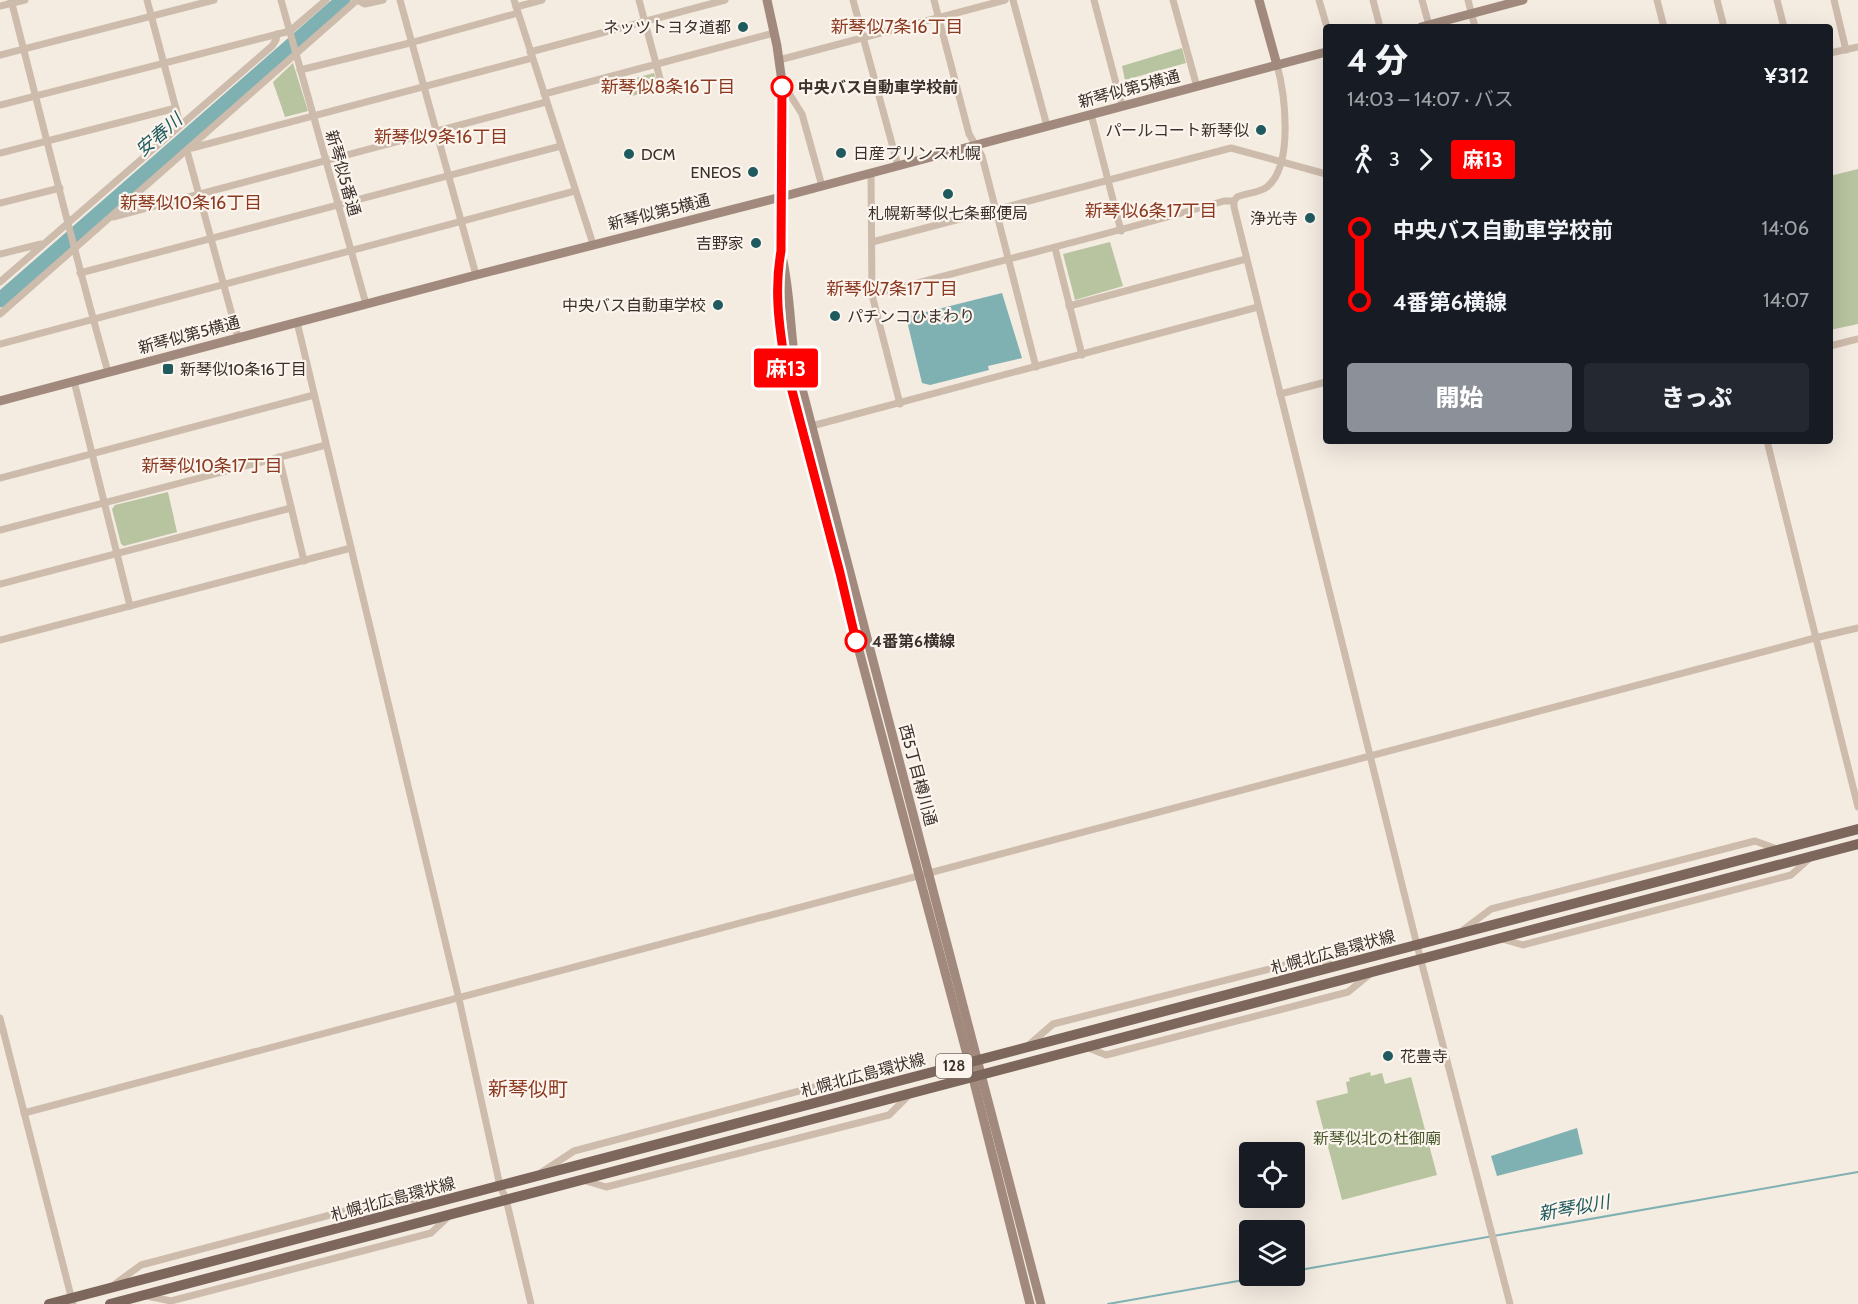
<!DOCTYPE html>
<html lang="ja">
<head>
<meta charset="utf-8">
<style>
  :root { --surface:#171b24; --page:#242831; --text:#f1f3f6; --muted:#9ea1a6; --accent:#8c9099 }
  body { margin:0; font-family:Cabin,"Noto Sans JP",sans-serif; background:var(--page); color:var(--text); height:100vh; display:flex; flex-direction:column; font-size:22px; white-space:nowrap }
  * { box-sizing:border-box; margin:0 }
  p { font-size:20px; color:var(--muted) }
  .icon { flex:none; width:33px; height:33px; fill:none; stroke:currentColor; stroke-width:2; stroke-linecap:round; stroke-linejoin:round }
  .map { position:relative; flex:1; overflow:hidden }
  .details { position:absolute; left:1323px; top:24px; width:510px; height:420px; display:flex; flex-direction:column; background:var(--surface); border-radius:6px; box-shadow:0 6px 24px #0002 }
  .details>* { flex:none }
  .badge { padding:0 12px; border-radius:4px; font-size:21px; line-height:39px }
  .tools { position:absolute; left:1239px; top:1142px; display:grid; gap:12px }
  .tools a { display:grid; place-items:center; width:66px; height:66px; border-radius:6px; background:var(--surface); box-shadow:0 6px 24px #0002; font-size:30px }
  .map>.badge { position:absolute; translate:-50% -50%; box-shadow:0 0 0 3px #fff }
  .legs { display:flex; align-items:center; gap:9px; height:66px; padding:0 24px; font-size:20px }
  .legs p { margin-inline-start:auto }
  .overview { display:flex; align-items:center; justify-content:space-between; height:102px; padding:0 24px }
  h1 { font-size:33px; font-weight:800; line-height:45px }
  .button { display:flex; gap:12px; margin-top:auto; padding:12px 24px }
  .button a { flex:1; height:69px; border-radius:6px; background:var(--accent); color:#fff; font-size:24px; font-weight:800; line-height:69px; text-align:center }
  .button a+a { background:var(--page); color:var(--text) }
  ul { padding:0 24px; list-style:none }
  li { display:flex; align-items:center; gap:21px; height:72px; font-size:22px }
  li i { display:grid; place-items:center; width:9px; height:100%; margin:0 8px; background:currentColor }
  li i::after { content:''; width:15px; height:15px; margin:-8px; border:4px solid; border-radius:50%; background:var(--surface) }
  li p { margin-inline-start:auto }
  li:first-child i { background:linear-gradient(#0000 50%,currentColor 0) }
  li:last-child i { background:linear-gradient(currentColor 50%,#0000 0) }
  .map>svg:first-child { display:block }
  .green { fill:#b8c4a0 }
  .water { fill:#7fb0b2 }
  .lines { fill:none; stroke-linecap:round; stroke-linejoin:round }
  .stream { stroke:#7fb0b2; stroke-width:2 }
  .river { stroke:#7fb0b2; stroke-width:15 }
  .street { stroke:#cdbbac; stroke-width:7 }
  .secondary { stroke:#a18a7d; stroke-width:9 }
  .primary { stroke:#7d675c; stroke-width:10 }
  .line-1-casing { stroke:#fff; stroke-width:14 }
  .line-1 { stroke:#f00; stroke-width:9 }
  .poi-dot { fill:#1f5a5e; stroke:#fbf5ee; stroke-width:2 }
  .stop-1-dot { fill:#fff; stroke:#f00; stroke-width:3 }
  .labels { text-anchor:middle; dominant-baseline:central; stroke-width:4.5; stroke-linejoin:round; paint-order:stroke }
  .shield { fill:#fbf5ee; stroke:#756b66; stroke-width:1.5 }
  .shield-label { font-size:15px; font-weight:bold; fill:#3b302b }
  .poi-label { font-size:16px; fill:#3b302b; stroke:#fbf5ee; text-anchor:end }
  .stop-label { font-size:16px; font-weight:bold; fill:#3b302b; stroke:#fbf5ee; text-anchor:start }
  .street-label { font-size:16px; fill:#3b302b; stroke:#fbf5ee }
  .park-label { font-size:16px; fill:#4a5a2e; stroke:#fbf5ee }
  .neighbourhood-label { font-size:18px; fill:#8c3b22; stroke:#fbf5ee }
  .water-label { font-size:18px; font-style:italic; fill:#1f5a5e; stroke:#fbf5ee }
  .quarter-label { font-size:20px; fill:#8c3b22; stroke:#fbf5ee }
</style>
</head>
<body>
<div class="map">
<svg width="1858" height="1304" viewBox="0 0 1858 1304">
  <rect width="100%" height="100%" fill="#f4ebe1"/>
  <g class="green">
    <polygon points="1182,48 1186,63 1125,80 1122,66"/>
    <polygon points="293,63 308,111 285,117 273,82"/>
    <polygon points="654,73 659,89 628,97 624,81"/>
    <polygon points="1858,169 1858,324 1830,330 1830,176"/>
    <polygon points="1110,242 1123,286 1075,300 1063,254"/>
    <polygon points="168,492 177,532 124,546 121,544 112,509 115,505"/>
    <polygon points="1370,1072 1371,1076 1382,1073 1385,1084 1411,1077 1437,1175 1342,1200 1316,1101 1348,1093 1346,1082 1350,1081 1349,1078"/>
  </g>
  <g class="water">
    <polygon points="1002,293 1022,358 988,366 989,370 930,385 922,383 906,317"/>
    <polygon points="1577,1128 1583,1154 1497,1176 1491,1156"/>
  </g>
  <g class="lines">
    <g class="stream">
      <polyline points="1294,1271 1858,1172"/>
      <polyline points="1108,1304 1272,1275"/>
    </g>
    <polyline class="river" points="0,300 343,0"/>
    <g class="street">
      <path d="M11,0C43,124 73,249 108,372"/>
      <polyline points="147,0 180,124"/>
      <polyline points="281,0 366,304"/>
      <polyline points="400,0 476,275"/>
      <polyline points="514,0 593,244"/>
      <polyline points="639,0 662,86"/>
      <polyline points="853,0 898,166"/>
      <polyline points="934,0 969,134 982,156 1036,367"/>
      <polyline points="1013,0 1047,126"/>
      <polyline points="1094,0 1122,106"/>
      <polyline points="1173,0 1197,87"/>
      <polyline points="1319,0 1327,27"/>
      <polyline points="1373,0 1380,27"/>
      <polyline points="1422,0 1429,25"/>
      <polyline points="1468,0 1475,27"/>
      <polyline points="1657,0 1664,27"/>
      <polyline points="1717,0 1724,27"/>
      <polyline points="1777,0 1784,27"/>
      <polyline points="1834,0 1846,50"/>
      <polyline points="0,6 25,0"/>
      <polyline points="516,7 542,0"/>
      <polyline points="530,52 725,0"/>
      <polyline points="1830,53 1858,47"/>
      <polyline points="0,55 214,0"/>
      <polyline points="779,60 1005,0"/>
      <path d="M1277,65C1285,94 1294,165 1267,187C1259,193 1246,193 1237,197L1234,201V207L1417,945L1510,1304"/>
      <polyline points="300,70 410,43 518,13"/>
      <polyline points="782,82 802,114 822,186"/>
      <polyline points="544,94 774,33"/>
      <polyline points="0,105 290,31 326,0"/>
      <polyline points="1091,114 1121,231"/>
      <polyline points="192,148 532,58"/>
      <polyline points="187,151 238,337"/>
      <polyline points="0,153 176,108"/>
      <polyline points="871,173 872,295 900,404"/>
      <polyline points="0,203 60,188"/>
      <polyline points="113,217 546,102"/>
      <polyline points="872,242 1231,148 1326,174"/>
      <polyline points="1055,248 1082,355"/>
      <polyline points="0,254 41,244"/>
      <polyline points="80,273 561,146"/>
      <polyline points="0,282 272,46 276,40 277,34"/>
      <path d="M872,295C990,263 1107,235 1224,201H1234"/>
      <polyline points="1069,306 1246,259"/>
      <polyline points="0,314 357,0 365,4 383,0"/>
      <polyline points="297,322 459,999 500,1186 506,1199 531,1304"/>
      <polyline points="0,344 575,191"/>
      <polyline points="1830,346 1858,339"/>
      <polyline points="74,381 130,606"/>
      <polyline points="1280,394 1326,382"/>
      <polyline points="808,427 1258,307"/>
      <polyline points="1767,441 1858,807"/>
      <polyline points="279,457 304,561"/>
      <polyline points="0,478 314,395"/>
      <polyline points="0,530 326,445"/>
      <polyline points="0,584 291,508"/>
      <polyline points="0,640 351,548"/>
      <polyline points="1463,930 1491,909 1755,841 1777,849"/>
      <polyline points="1502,939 1523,945 1791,875 1809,859"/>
      <polyline points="0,1018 73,1304"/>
      <polyline points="1030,1044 1053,1024 1313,958 1334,965"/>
      <polyline points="1086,1047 1106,1055 1348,992 1370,974"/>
      <polyline points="24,1113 1815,638 1858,628"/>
      <polyline points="542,1172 574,1151 833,1082 856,1092"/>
      <polyline points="583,1180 606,1187 889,1115 908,1096"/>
      <polyline points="115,1284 141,1265 402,1196 426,1204"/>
      <polyline points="147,1296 171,1301 431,1233 448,1217"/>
    </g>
    <g class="secondary">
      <path d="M767,0L777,46L782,82L781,251C774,291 779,324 785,364L840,573L857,643L969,1062L1030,1304"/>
      <polyline points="1259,0 1277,65"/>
      <polyline points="1421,27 1523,0"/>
      <path d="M782,256C790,291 790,327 795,362L1041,1304"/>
      <polyline points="0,401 476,275 781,197 1326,52"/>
    </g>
    <g class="primary">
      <polyline points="49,1304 1858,829"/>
      <polyline points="110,1304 1858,844"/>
    </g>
  </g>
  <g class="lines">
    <g class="line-1-casing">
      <path id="line-1" d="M782,87L781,251C774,290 779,325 785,364L840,573L856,641"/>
    </g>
    <use href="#line-1" class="line-1"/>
  </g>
  <g class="poi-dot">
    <circle cx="743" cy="27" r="6"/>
    <circle cx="1261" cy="130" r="6"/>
    <circle cx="841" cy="153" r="6"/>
    <circle cx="629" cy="154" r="6"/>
    <circle cx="753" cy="172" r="6"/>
    <circle cx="948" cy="194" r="6"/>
    <circle cx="1310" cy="218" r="6"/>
    <circle cx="756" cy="243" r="6"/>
    <circle cx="718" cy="305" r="6"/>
    <circle cx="835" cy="316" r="6"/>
    <rect x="162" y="363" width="12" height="12" rx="3"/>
    <circle cx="1388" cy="1056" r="6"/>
  </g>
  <g class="stop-1-dot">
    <circle cx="782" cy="87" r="10"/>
    <circle cx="856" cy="641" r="10"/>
  </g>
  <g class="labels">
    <rect class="shield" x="936" y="1054" width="36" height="24" rx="4.5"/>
    <g class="shield-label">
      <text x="954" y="1066">128</text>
    </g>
    <g class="poi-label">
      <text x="731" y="27">ネッツトヨタ道都</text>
      <text x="1249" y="130">パールコート新琴似</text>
      <text x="853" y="153" text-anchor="start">日産プリンス札幌</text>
      <text x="641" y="154" text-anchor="start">DCM</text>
      <text x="741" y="172">ENEOS</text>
      <text x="948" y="213" text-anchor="middle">札幌新琴似七条郵便局</text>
      <text x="1298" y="218">浄光寺</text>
      <text x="744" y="243">吉野家</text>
      <text x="706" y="305">中央バス自動車学校</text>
      <text x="847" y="316" text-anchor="start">パチンコひまわり</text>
      <text x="180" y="369" text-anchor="start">新琴似10条16丁目</text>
      <text x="1400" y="1056" text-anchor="start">花豊寺</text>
    </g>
    <g class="stop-label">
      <text x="798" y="87">中央バス自動車学校前</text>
      <text x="872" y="641">4番第6横線</text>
    </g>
    <g class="street-label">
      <text transform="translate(1129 89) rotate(-15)">新琴似第5横通</text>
      <text transform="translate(343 173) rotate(74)">新琴似5番通</text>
      <text transform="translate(659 212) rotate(-14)">新琴似第5横通</text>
      <text transform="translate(189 335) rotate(-15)">新琴似第5横通</text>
      <text transform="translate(918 775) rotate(75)">西5丁目樽川通</text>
      <text transform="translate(1333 952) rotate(-15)">札幌北広島環状線</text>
      <text transform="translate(863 1075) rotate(-15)">札幌北広島環状線</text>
      <text transform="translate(393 1199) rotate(-15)">札幌北広島環状線</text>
    </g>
    <g class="park-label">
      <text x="1377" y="1138">新琴似北の杜御廟</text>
    </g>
    <g class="neighbourhood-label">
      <text x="897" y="27">新琴似7条16丁目</text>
      <text x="668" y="87">新琴似8条16丁目</text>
      <text x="441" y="137">新琴似9条16丁目</text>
      <text x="191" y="203">新琴似10条16丁目</text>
      <text x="1151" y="211">新琴似6条17丁目</text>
      <text x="892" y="289">新琴似7条17丁目</text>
      <text x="212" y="466">新琴似10条17丁目</text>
    </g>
    <g class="water-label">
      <text transform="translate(159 135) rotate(-41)">安春川</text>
      <text transform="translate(1574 1208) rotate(-10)">新琴似川</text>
    </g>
    <g class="quarter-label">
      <text x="528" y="1089">新琴似町</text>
    </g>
  </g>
</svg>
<div class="tools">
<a><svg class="icon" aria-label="locate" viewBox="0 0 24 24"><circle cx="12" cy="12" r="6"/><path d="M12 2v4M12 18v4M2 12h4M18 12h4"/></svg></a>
<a><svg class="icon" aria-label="layers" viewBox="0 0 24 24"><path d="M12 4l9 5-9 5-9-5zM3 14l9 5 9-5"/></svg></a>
</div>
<b class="badge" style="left:786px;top:368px;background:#f00;color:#fff">麻13</b>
<section class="details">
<div class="overview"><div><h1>4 分</h1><p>14:03 – 14:07 · バス</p></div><b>¥312</b></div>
<div class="legs"><svg class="icon" aria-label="walk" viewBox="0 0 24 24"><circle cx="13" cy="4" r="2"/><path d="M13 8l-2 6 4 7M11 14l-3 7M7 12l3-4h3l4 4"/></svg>3<svg class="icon" aria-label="forward" viewBox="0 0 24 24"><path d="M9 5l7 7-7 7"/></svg><b class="badge" style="background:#f00;color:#fff">麻13</b></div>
<ul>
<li><i style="color:#f00"></i><b>中央バス自動車学校前</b><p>14:06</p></li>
<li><i style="color:#f00"></i><b>4番第6横線</b><p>14:07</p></li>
</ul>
<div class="button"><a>開始</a><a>きっぷ</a></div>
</section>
</div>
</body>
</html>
